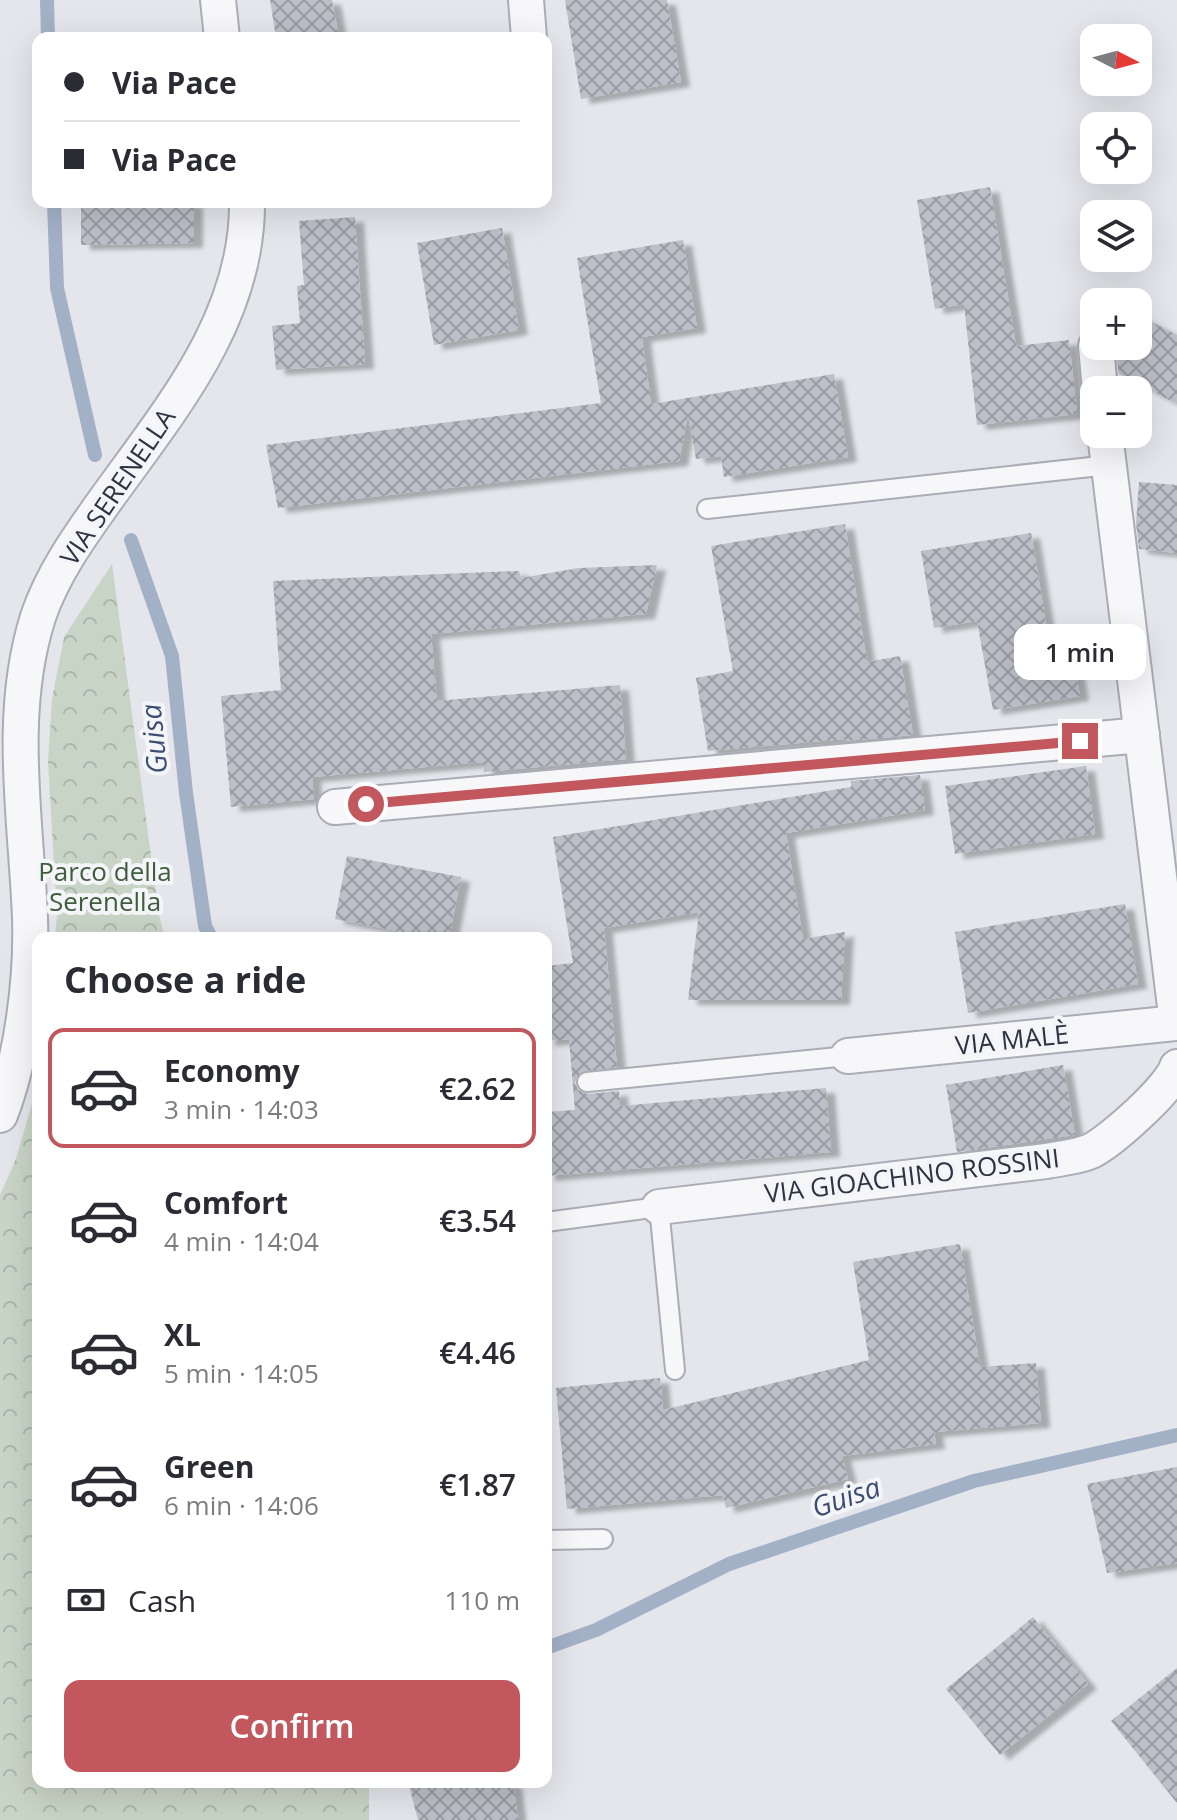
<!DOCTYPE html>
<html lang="en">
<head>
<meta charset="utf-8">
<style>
	body { margin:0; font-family:"Open Sans",sans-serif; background:#f7f7f7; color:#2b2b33; height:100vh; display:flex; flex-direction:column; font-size:30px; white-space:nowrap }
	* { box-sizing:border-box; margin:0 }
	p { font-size:26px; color:#7c7c81 }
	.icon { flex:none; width:44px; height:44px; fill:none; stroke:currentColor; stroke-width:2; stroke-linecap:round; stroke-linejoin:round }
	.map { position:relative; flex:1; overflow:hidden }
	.details { position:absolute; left:32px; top:932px; width:520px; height:856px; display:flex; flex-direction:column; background:#fff; border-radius:16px; box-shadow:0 8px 32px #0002 }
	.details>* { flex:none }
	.top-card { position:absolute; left:32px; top:32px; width:520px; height:176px; border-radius:16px; box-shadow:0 8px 32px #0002; display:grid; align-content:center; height:176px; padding:0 32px; background:#fff }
	.needle { width:52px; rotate:96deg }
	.controls { position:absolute; left:1080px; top:24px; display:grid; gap:16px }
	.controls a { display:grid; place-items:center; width:72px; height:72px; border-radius:16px; background:#fff; box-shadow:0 8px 32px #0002; font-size:40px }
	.end { position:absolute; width:36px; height:36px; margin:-18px; border:10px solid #c2575d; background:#fff; box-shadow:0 0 0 4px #fff }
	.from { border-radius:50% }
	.bubble { position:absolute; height:56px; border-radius:16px; background:#fff; box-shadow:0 8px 32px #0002; font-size:26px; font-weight:600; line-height:56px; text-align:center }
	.top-card b { display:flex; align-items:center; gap:28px; height:76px; font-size:30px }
	.top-card b+b { border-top:2px solid #e1e1e2 }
	.top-card i { width:20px; height:20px; background:#2b2b33 }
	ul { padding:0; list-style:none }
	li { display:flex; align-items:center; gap:24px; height:120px; margin:0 16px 12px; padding:0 16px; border:4px solid transparent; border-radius:16px }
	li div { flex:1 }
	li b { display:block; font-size:30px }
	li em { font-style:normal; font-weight:600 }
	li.selected { border-color:#c2575d }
	li>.icon { width:72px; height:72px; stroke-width:1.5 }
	h2 { padding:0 32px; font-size:36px; line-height:96px }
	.pay { display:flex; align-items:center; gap:20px; height:88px; padding:0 32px; font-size:30px }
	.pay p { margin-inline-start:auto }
	.button { display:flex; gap:16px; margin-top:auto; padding:16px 32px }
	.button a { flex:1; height:92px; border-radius:16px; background:#c2575d; color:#fff; font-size:32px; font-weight:600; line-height:92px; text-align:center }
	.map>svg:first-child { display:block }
	.park { fill:url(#park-crowns) }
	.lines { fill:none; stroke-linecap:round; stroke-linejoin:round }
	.stream { stroke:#a3b1c7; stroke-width:14 }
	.building { fill:url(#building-cross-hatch); filter:url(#shadow) }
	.service-casing { stroke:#a9adb5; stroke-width:22 }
	.minor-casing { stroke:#a9adb5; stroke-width:38 }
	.service { stroke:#f7f7f9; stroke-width:18 }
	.minor { stroke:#f7f7f9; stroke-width:34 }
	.route { stroke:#c2575d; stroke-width:10 }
	.labels { text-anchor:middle; stroke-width:8; stroke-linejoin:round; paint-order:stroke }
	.street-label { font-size:26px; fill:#2d3341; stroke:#f4f5f8 }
	.park-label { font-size:26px; fill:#3f5c3c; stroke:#f4f5f8 }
	.water-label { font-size:28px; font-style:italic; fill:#3b4e72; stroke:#f4f5f8 }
</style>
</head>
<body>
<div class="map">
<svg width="1177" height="1820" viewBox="0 0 1177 1820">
	<defs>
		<pattern id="park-crowns" width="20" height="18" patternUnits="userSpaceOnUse" patternTransform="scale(2)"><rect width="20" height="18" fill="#c8d4c6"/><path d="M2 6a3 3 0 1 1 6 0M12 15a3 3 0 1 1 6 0" fill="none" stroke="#acb6ab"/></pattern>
		<pattern id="building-cross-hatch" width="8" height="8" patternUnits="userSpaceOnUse" patternTransform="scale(2)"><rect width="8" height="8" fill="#bcbfc7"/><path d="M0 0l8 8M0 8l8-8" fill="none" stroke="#999ca3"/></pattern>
		<filter id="shadow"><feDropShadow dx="9" dy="5" stdDeviation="2" flood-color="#0004"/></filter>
	</defs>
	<rect width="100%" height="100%" fill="#e4e6eb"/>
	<g class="park">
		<path d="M112,564L159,915L165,938H55L57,915L48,762L52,699L64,637Z"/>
		<path d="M38,1083V1782H369V1820H0V1195L16,1159Z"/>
	</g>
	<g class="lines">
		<g class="stream">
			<path d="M47,0L48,38"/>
			<path d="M54,202L57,288L95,455"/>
			<path d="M131,540L172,656L186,793L205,926L211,938"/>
			<path d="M546,1648L596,1630L729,1564L974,1481L1177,1435"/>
		</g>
	</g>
	<g class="building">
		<path d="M270,0H332L339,38H276Z"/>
		<path d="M565,0H667L681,82L581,99Z"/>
		<path d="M990,187L1016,346L1069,340L1077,414L977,425L964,304L935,309L917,200Z"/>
		<path d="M81,202H194V243L81,245Z"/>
		<path d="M355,217L365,364L276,370L272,326L300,323L297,286L304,285L299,221Z"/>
		<path d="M502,228L519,330L434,345L417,243Z"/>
		<path d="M683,240L697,328L642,337L651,404L834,374L848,457L724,477L721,456L696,459L688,415L679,461L278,508L266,445L601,403L577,258Z"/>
		<path d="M1138,315L1177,335V404L1119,374L1117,360L1125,346H1138Z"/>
		<path d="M1139,482L1177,485V553L1139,549L1136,523Z"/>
		<path d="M845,524L867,662L900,656L913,735L845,741V739L708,751L696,678L733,671L711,546Z"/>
		<path d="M1031,533L1047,630L1068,626L1080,696L993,710L977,621L934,628L921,551Z"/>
		<path d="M657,565L646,614L431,634L437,701L620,685L626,759L484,772L483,762L312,777L314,799L231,807L221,696L281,690L273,581L519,571L521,578L579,568Z"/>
		<path d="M1086,766L1095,834L955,854L945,786Z"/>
		<path d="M920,775L925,810L786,833L803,939L845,932L841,1000H688L699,912L604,928L617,1067L581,1072L575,1082L578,1090L587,1094L619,1091L620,1106L826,1088L831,1152L546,1176V1112L575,1110L569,1039L546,1041V966L573,963L553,837L851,787V781Z"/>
		<path d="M347,856L461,877L449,938H433L335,919Z"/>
		<path d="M1125,904L1138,984L968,1013L955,932Z"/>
		<path d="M1063,1065L1075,1135L957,1152L946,1085Z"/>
		<path d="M960,1244L980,1367L1036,1363L1041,1423L934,1432L936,1444L842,1456L848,1479L726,1508L723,1495L567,1509L556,1388L660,1378L663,1410L869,1360L853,1262Z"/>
		<path d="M1177,1467V1563L1107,1573L1087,1484Z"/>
		<path d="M1033,1617L1088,1684L1000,1755L946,1689Z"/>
		<path d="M1177,1668V1803L1111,1721Z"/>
		<path d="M408,1782H513L518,1820H418Z"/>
	</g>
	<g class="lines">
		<g class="service-casing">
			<g id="service">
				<path d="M707,509L1109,465"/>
				<path d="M587,1082L848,1056"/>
				<path d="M546,1222L659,1207L675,1370"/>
				<path d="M546,1540L603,1539"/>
			</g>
		</g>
		<g class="minor-casing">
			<g id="minor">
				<path d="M218,0L222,38"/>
				<path d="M526,0L529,38"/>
				<path d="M1096,346L1100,390"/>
				<path d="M1105,434L1177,1023"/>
				<path d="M335,807L1142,735"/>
				<path d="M848,1056L1177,1023"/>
				<path d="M0,1115C22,1058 32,979 30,918C26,818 7,715 38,617C52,575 79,537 104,502C169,411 248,320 247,202"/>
				<path d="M659,1207L1047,1161C1061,1158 1078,1157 1091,1151C1111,1141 1171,1088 1177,1067"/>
			</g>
		</g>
		<use href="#service" class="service"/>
		<use href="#minor" class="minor"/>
	</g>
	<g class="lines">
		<path class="route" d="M366,804L1080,741"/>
	</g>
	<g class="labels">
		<g class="street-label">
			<text transform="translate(118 487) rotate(-56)" y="9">VIA SERENELLA</text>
			<text transform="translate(1012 1040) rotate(-6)" y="9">VIA MALÈ</text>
			<text transform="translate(912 1176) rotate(-7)" y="9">VIA GIOACHINO ROSSINI</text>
		</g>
		<g class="park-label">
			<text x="105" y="881">Parco della<tspan x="105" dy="30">Serenella</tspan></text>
		</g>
		<g class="water-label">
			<text transform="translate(154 739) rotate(-96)" y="10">Guisa</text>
			<text transform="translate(846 1497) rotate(-19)" y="10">Guisa</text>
		</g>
	</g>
</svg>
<div class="controls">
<a><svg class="needle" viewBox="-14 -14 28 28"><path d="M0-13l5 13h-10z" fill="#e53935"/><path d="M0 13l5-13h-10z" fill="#7c7c81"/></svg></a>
<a><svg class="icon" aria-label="locate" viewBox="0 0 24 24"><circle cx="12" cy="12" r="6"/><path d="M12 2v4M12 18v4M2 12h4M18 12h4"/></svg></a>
<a><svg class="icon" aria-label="layers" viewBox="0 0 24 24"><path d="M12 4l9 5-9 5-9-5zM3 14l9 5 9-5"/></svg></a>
<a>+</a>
<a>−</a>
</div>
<i class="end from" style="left:366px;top:804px"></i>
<i class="end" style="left:1080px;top:741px"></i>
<div class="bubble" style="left:1014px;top:624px;width:132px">1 min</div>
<div class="top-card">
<b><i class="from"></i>Via Pace</b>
<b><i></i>Via Pace</b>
</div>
<section class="details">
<h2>Choose a ride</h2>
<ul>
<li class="selected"><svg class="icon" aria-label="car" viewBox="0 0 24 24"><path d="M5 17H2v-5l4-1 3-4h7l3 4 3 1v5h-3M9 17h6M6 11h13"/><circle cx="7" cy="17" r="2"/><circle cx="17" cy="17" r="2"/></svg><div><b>Economy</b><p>3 min · 14:03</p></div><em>€2.62</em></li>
<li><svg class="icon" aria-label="car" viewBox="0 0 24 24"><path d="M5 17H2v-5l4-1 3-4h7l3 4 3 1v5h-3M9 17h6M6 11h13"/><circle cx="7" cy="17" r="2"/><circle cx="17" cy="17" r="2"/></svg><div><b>Comfort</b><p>4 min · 14:04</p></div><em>€3.54</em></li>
<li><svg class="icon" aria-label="car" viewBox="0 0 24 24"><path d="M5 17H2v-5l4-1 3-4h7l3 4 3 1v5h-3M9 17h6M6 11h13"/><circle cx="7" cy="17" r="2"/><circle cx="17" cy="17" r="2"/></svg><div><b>XL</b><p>5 min · 14:05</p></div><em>€4.46</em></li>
<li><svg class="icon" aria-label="car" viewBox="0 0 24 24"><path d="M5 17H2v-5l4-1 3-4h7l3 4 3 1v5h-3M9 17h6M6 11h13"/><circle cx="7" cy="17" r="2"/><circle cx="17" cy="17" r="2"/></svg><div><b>Green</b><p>6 min · 14:06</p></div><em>€1.87</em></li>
</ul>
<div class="pay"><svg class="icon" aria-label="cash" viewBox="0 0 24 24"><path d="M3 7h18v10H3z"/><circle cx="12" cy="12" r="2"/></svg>Cash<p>110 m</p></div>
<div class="button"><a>Confirm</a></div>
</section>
</div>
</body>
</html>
